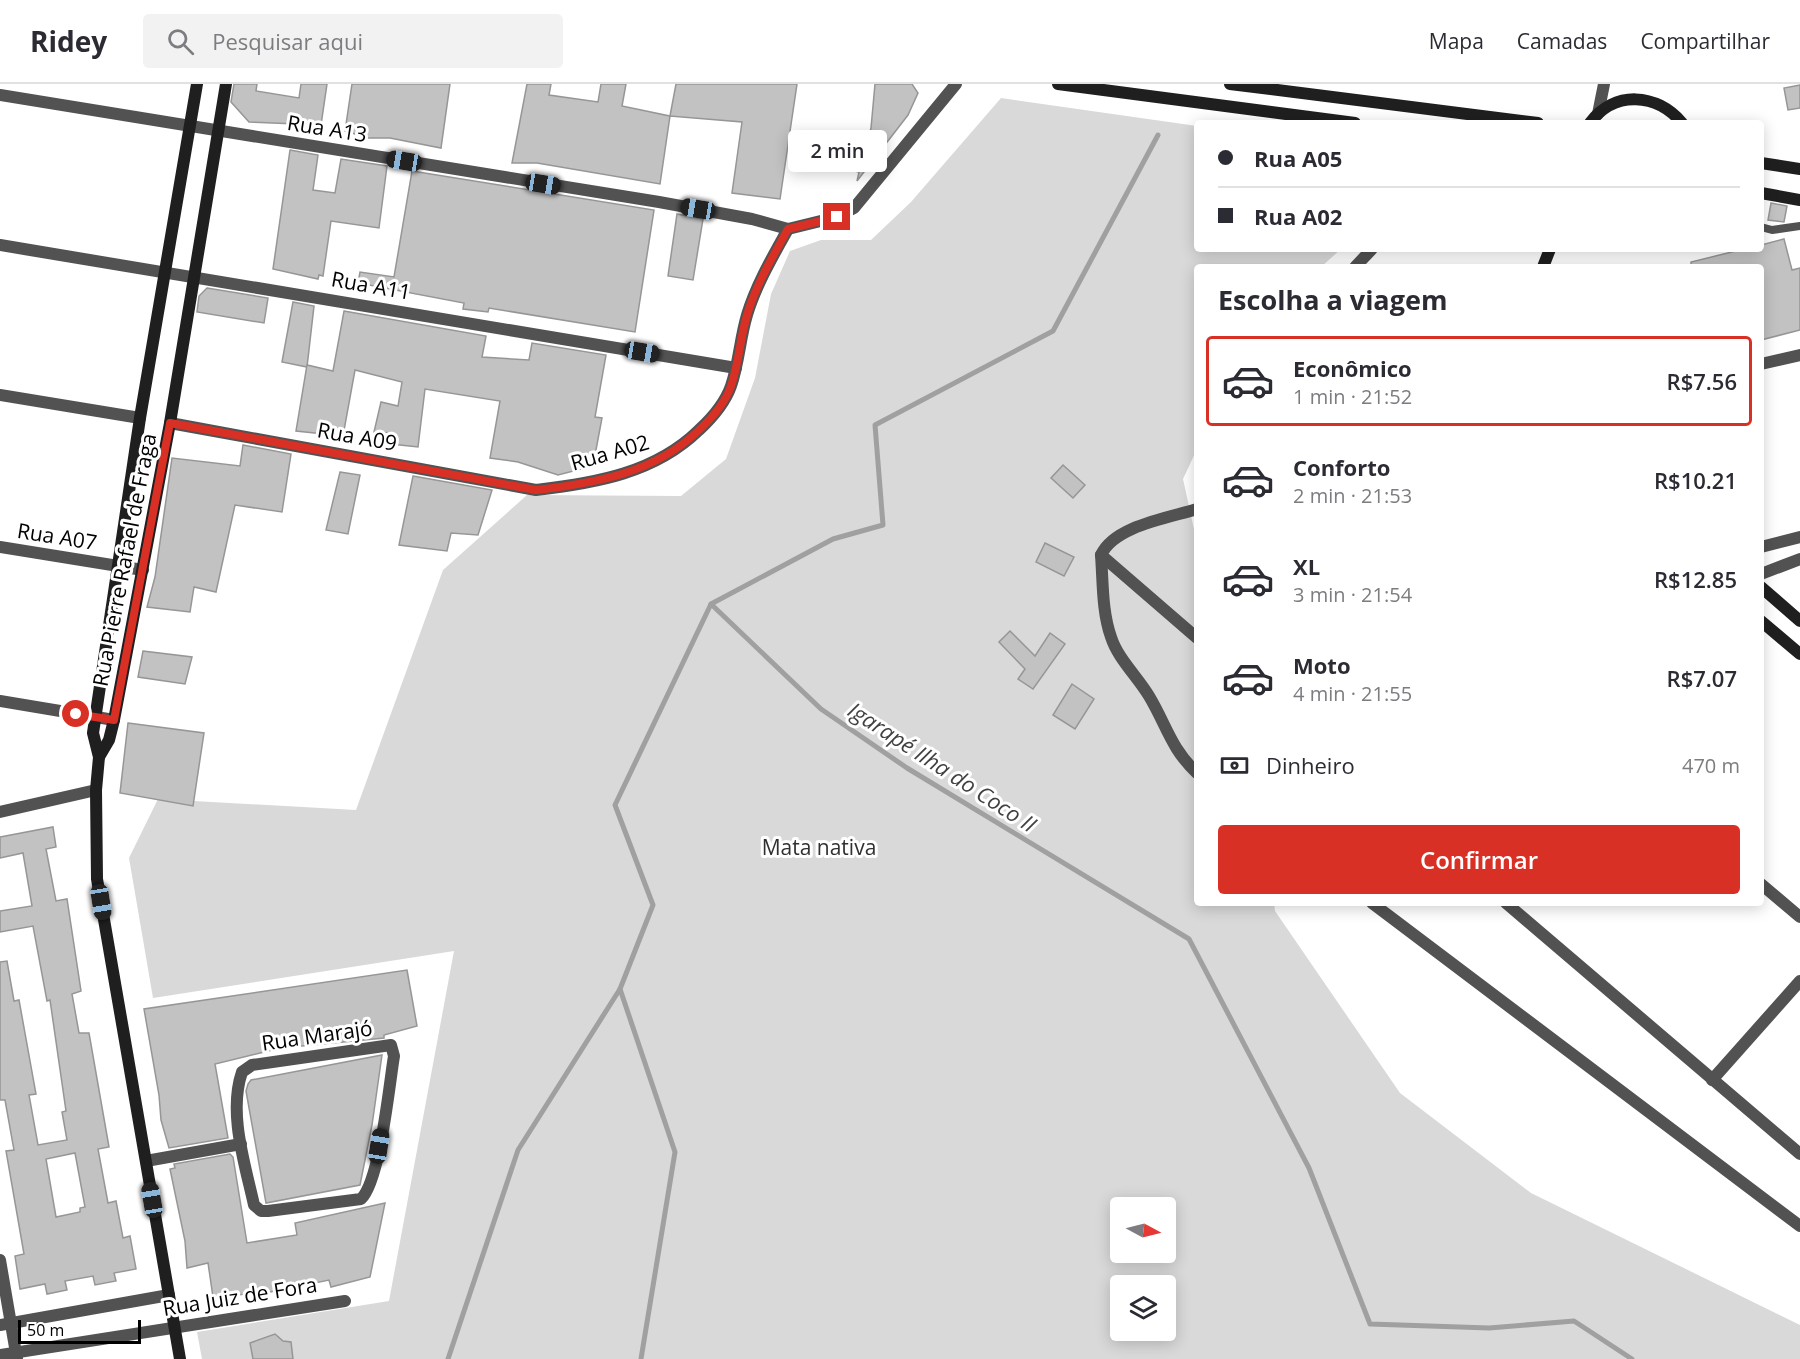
<!DOCTYPE html>
<html lang="pt">
<head>
<meta charset="utf-8">
<style>
	body { margin:0; font-family:"Open Sans",sans-serif; background:#f2f2f3; color:#2b2b33; height:100vh; display:flex; flex-direction:column; font-size:22px; white-space:nowrap }
	* { box-sizing:border-box; margin:0 }
	p { font-size:20px; color:#7c7c81 }
	.icon { flex:none; width:33px; height:33px; fill:none; stroke:currentColor; stroke-width:2; stroke-linecap:round; stroke-linejoin:round }
	.map { position:relative; flex:1; overflow:hidden }
	.drawer { position:absolute; left:1194px; top:180px; width:570px; height:642px; display:flex; flex-direction:column; background:#fff; border-radius:6px; box-shadow:0 3px 15px #0003 }
	.drawer>* { flex:none }
	.hud { position:absolute; left:1194px; top:36px; width:570px; height:132px; border-radius:6px; box-shadow:0 3px 15px #0003; display:grid; align-content:center; height:132px; padding:0 24px; background:#fff }
	.needle { width:39px; rotate:97deg }
	.fabs { position:absolute; left:1110px; top:1113px; display:grid; gap:12px }
	.fabs a { display:grid; place-items:center; width:66px; height:66px; border-radius:6px; background:#fff; box-shadow:0 3px 15px #0003; font-size:30px }
	.scale { position:absolute; left:18px; bottom:15px; width:123px; box-sizing:border-box; padding-left:6px; border:3px solid #000; border-top:0; font-size:16px; line-height:21px; white-space:nowrap; color:#000; -webkit-text-stroke:4px #fff; paint-order:stroke }
	.end { position:absolute; width:27px; height:27px; margin:-14px; border:8px solid #d93025; background:#fff; box-shadow:0 0 0 3px #fff }
	.from { border-radius:50% }
	.bubble { position:absolute; height:42px; border-radius:6px; background:#fff; box-shadow:0 3px 15px #0003; font-size:20px; font-weight:600; line-height:42px; text-align:center }
	.car { position:absolute; width:18px; height:36px; margin:-18px -9px; border-radius:8px; box-shadow:0 0 4px 2px #0007; background:linear-gradient(#222 24%,#8ab4d8 0 40%,#222 0 76%,#8ab4d8 0 86%,#222 0) }
	.hud b { display:flex; align-items:center; gap:21px; height:57px; font-size:22px }
	.hud b+b { border-top:2px solid #e1e1e2 }
	.hud i { width:15px; height:15px; background:#2b2b33 }
	ul { padding:0; list-style:none }
	li { display:flex; align-items:center; gap:18px; height:90px; margin:0 12px 9px; padding:0 12px; border:3px solid transparent; border-radius:6px }
	li div { flex:1 }
	li b { display:block; font-size:22px }
	li em { font-style:normal; font-weight:600 }
	li.current { border-color:#d93025 }
	li>.icon { width:54px; height:54px; stroke-width:1.5 }
	h2 { padding:0 24px; font-size:27px; line-height:72px }
	.pay { display:flex; align-items:center; gap:15px; height:66px; padding:0 24px; font-size:22px }
	.pay p { margin-inline-start:auto }
	.cta { display:flex; gap:12px; margin-top:auto; padding:12px 24px }
	.cta a { flex:1; height:69px; border-radius:6px; background:#d93025; color:#fff; font-size:24px; font-weight:600; line-height:69px; text-align:center }
	header { display:flex; align-items:center; gap:36px; box-sizing:border-box; height:84px; padding:0 30px; background:#fff; border-bottom:2px solid #e1e1e2 }
	header strong { font-size:28px }
	nav { display:flex; gap:33px; margin-inline-start:auto; font-size:21px }
	.search { width:420px; height:54px; background:#f2f2f3; display:flex; align-items:center; gap:15px; box-sizing:border-box; padding:0 21px; border-radius:6px; color:#7c7c81; font-size:22px }
	.map>svg:first-child { display:block }
	.green { fill:#d9d9d9; fill-rule:evenodd }
	.lines { fill:none; stroke-linecap:round; stroke-linejoin:round }
	.stream { stroke:#a0a0a0; stroke-width:5 }
	.building { fill:#c2c2c2; stroke:#969696; stroke-width:1.5; fill-rule:evenodd }
	.lane { stroke:#525252; stroke-width:8 }
	.street { stroke:#525252; stroke-width:12 }
	.secondary { stroke:#1f1f1f; stroke-width:12 }
	.route { stroke:#d93025; stroke-width:8 }
	.labels { text-anchor:middle; stroke-width:6; stroke-linejoin:round; paint-order:stroke }
	.street-label { font-size:21px; fill:#000; stroke:#fff }
	.park-label { font-size:21px; fill:#303030; stroke:#fff }
	.water-label { font-size:22px; font-style:italic; fill:#414141; stroke:#fff }
</style>
</head>
<body>
<header>
<strong>Ridey</strong>
<div class="search"><svg class="icon" aria-label="search" viewBox="0 0 24 24"><circle cx="10" cy="10" r="6"/><path d="M15 15l6 6"/></svg>Pesquisar aqui</div>
<nav><a>Mapa</a><a>Camadas</a><a>Compartilhar</a></nav>
</header>
<div class="map">
<svg width="1800" height="1275" viewBox="0 0 1800 1275">
	<rect width="100%" height="100%" fill="#fff"/>
	<path class="green" d="M1001,14L1197,42V165H1341L1321,183H1197V365L1183,395L1197,459V819H1274L1275,827L1400,1009L1531,1109L1800,1241V1275H202L197,1248L389,1217L454,867L153,914L129,774L158,715L356,726L443,486L527,411L681,412L726,375L755,294L771,210L790,167L821,156H871L911,118ZM1120,1124H1166V1168H1120ZM1120,1202H1166V1246H1120Z"/>
	<g class="lines">
		<g class="stream">
			<path d="M1158,51L1053,247L875,341L883,441L833,455L711,520L821,625L907,684L1189,855L1309,1084L1370,1240L1489,1244L1574,1237L1632,1275"/>
			<path d="M620,905L675,1068L641,1275"/>
			<path d="M448,1275L518,1066L620,905L653,821L615,721L711,520"/>
		</g>
	</g>
	<g class="building">
		<path d="M234,0H257L256,7L299,14L301,0H327L321,41L249,38L231,18Z"/>
		<path d="M352,0H450L441,64L390,54H368L345,47Z"/>
		<path d="M527,0H551L549,11L598,18L601,0H626L622,22L670,32L676,0H797L780,115L732,109L742,38L670,32L660,100L537,79H512Z"/>
		<path d="M875,0H912L918,9L908,31L857,97L859,88L812,78L819,53L865,64L871,44Z"/>
		<path d="M1800,1V24L1788,26L1784,4Z"/>
		<path d="M290,66L318,71L313,106L335,109L341,75L387,82L379,144L331,137L323,192L319,191L318,195L273,185Z"/>
		<path d="M412,87L654,126L635,248L489,224L488,228L463,225L464,219L358,199L360,188L394,193Z"/>
		<path d="M1771,119L1787,122L1784,138L1768,136Z"/>
		<path d="M677,130L703,135L693,196L668,192Z"/>
		<path d="M1784,155L1792,186L1800,184V246L1761,256V183H1691V178L1744,165H1761V161Z"/>
		<path d="M207,204L268,214L264,239L197,228L199,212Z"/>
		<path d="M293,218L314,222L307,283L282,278Z"/>
		<path d="M344,227L486,252L482,273L529,276L532,259L606,271L595,333L602,334L593,382L558,391L518,378L490,374L500,317L425,305L418,363L391,360L393,349L374,348L381,318L398,322L402,298L355,286L343,352L296,347L307,281L333,287Z"/>
		<path d="M243,361L291,370L282,428L235,421L216,508L194,503L190,528L147,523L155,493L172,374L240,382Z"/>
		<path d="M1063,381L1085,401L1073,414L1051,394Z"/>
		<path d="M340,388L360,391L348,450L326,446Z"/>
		<path d="M413,392L492,406L478,451L451,449L447,467L399,461Z"/>
		<path d="M1045,459L1074,473L1064,492L1036,478Z"/>
		<path d="M1010,547L1035,572L1050,549L1065,560L1033,605L1018,595L1025,585L999,558Z"/>
		<path d="M143,567L192,573L185,600L138,593Z"/>
		<path d="M1072,600L1094,615L1075,645L1053,631Z"/>
		<path d="M128,639L204,649L193,722L120,709Z"/>
		<path d="M53,743L56,763L46,765L56,817L67,815L81,907L72,910L79,949H89L109,1063L98,1065L108,1119L116,1117L123,1154L130,1152L136,1185L114,1189L116,1197L95,1201L93,1192L65,1197L67,1206L47,1210L45,1200L20,1205L15,1172L24,1170L6,1067L14,1066L5,1016H0V878L7,877L14,917L19,916L36,1010L29,1011L38,1061L67,1056L62,1028L66,1027L50,916L47,917L33,842L0,848V827L32,822L23,769L0,774V753ZM75,1069L85,1123L80,1124V1128L56,1133L46,1075Z"/>
		<path d="M407,886L417,942L384,951V954L281,964L215,980L228,1054L169,1064L161,1036L159,1011L144,925Z"/>
		<path d="M382,971L372,1041L360,1101L266,1119L246,1007L248,1000L251,996Z"/>
		<path d="M230,1070L233,1073L247,1159L297,1151L295,1139L385,1119L370,1193L331,1203L329,1196L270,1208L213,1213L208,1179L187,1184L185,1157L170,1085L175,1084L174,1080Z"/>
		<path d="M275,1250L283,1257L291,1258L293,1275H253L250,1259Z"/>
	</g>
	<g class="lines">
		<path class="lane" d="M1761,143L1772,146L1800,142"/>
		<g class="street">
			<path d="M0,11L659,118L752,135L788,145L837,133L854,124L956,0"/>
			<path d="M1598,30L1604,0"/>
			<path d="M0,161L736,284"/>
			<path d="M1355,183L1372,165"/>
			<path d="M1761,280L1800,271"/>
			<path d="M0,311L140,334"/>
			<path d="M170,339L536,406C596,399 655,389 699,346C712,334 725,319 731,302C739,279 740,254 747,231C756,201 773,172 788,145"/>
			<path d="M1197,425C1168,434 1114,442 1101,471L1197,554"/>
			<path d="M0,463L143,486"/>
			<path d="M1761,463L1800,453"/>
			<path d="M1101,471C1103,498 1102,528 1111,553C1118,575 1137,592 1149,612C1166,640 1171,665 1197,689"/>
			<path d="M1761,490L1800,475"/>
			<path d="M0,617L114,636"/>
			<path d="M0,728L96,706"/>
			<path d="M1761,800L1800,833"/>
			<path d="M1372,819L1800,1142"/>
			<path d="M1506,819L1800,1070"/>
			<path d="M391,961L394,972C389,1002 380,1097 361,1115L268,1127H261L254,1121C245,1080 228,1029 242,988L252,981Z"/>
			<path d="M1712,996L1800,897"/>
			<path d="M146,1077L241,1060"/>
			<path d="M0,1176L17,1275"/>
			<path d="M0,1241L169,1211"/>
			<path d="M0,1271L345,1217"/>
		</g>
		<g class="secondary">
			<path d="M1058,0L1355,39"/>
			<path d="M1230,0L1538,39"/>
			<path d="M1590,39C1614,6 1657,9 1682,39"/>
			<path d="M1761,79L1800,85"/>
			<path d="M1761,109L1800,116"/>
			<path d="M1543,183L1550,165"/>
			<path d="M1761,503L1800,537"/>
			<path d="M1761,537L1800,570"/>
			<path d="M99,673L109,656L114,636L170,339L226,0"/>
			<path d="M180,1275L97,795L96,706L99,673L93,649L140,334L197,0"/>
		</g>
	</g>
	<g class="lines">
		<path class="route" d="M76,630L114,636L170,339L536,406C596,399 655,389 699,346C712,334 725,319 731,302C739,279 740,254 747,231C756,201 773,172 788,145L837,133"/>
	</g>
	<g class="labels">
		<g class="street-label">
			<text transform="translate(327 45) rotate(9)" y="7">Rua A13</text>
			<text transform="translate(371 202) rotate(10)" y="7">Rua A11</text>
			<text transform="translate(357 353) rotate(10)" y="7">Rua A09</text>
			<text transform="translate(610 369) rotate(-16)" y="7">Rua A02</text>
			<text transform="translate(57 453) rotate(9)" y="7">Rua A07</text>
			<text transform="translate(125 476) rotate(-79)" y="7">Rua Pierre Rafael de Fraga</text>
			<text transform="translate(317 952) rotate(-8)" y="7">Rua Marajó</text>
			<text transform="translate(240 1213) rotate(-9)" y="7">Rua Juiz de Fora</text>
		</g>
		<g class="park-label">
			<text x="819" y="771">Mata nativa</text>
		</g>
		<g class="water-label">
			<text transform="translate(942 683) rotate(33)" y="8">Igarapé Ilha do Coco II</text>
		</g>
	</g>
</svg>
<div class="fabs">
<a><svg class="needle" viewBox="-14 -14 28 28"><path d="M0-13l5 13h-10z" fill="#e53935"/><path d="M0 13l5-13h-10z" fill="#7c7c81"/></svg></a>
<a><svg class="icon" aria-label="layers" viewBox="0 0 24 24"><path d="M12 4l9 5-9 5-9-5zM3 14l9 5 9-5"/></svg></a>
</div>
<div class="scale">50 m</div>
<i class="end from" style="left:76px;top:630px"></i>
<i class="end" style="left:837px;top:133px"></i>
<div class="bubble" style="left:788px;top:46px;width:99px">2 min</div>
<i class="car" style="left:404px;top:77px;rotate:279deg"></i>
<i class="car" style="left:543px;top:100px;rotate:99deg"></i>
<i class="car" style="left:698px;top:125px;rotate:280deg"></i>
<i class="car" style="left:642px;top:268px;rotate:100deg"></i>
<i class="car" style="left:101px;top:818px;rotate:171deg"></i>
<i class="car" style="left:379px;top:1062px;rotate:9deg"></i>
<i class="car" style="left:152px;top:1116px;rotate:350deg"></i>
<div class="hud">
<b><i class="from"></i>Rua A05</b>
<b><i></i>Rua A02</b>
</div>
<section class="drawer">
<h2>Escolha a viagem</h2>
<ul>
<li class="current"><svg class="icon" aria-label="car" viewBox="0 0 24 24"><path d="M5 17H2v-5l4-1 3-4h7l3 4 3 1v5h-3M9 17h6M6 11h13"/><circle cx="7" cy="17" r="2"/><circle cx="17" cy="17" r="2"/></svg><div><b>Econômico</b><p>1 min · 21:52</p></div><em>R$7.56</em></li>
<li><svg class="icon" aria-label="car" viewBox="0 0 24 24"><path d="M5 17H2v-5l4-1 3-4h7l3 4 3 1v5h-3M9 17h6M6 11h13"/><circle cx="7" cy="17" r="2"/><circle cx="17" cy="17" r="2"/></svg><div><b>Conforto</b><p>2 min · 21:53</p></div><em>R$10.21</em></li>
<li><svg class="icon" aria-label="car" viewBox="0 0 24 24"><path d="M5 17H2v-5l4-1 3-4h7l3 4 3 1v5h-3M9 17h6M6 11h13"/><circle cx="7" cy="17" r="2"/><circle cx="17" cy="17" r="2"/></svg><div><b>XL</b><p>3 min · 21:54</p></div><em>R$12.85</em></li>
<li><svg class="icon" aria-label="car" viewBox="0 0 24 24"><path d="M5 17H2v-5l4-1 3-4h7l3 4 3 1v5h-3M9 17h6M6 11h13"/><circle cx="7" cy="17" r="2"/><circle cx="17" cy="17" r="2"/></svg><div><b>Moto</b><p>4 min · 21:55</p></div><em>R$7.07</em></li>
</ul>
<div class="pay"><svg class="icon" aria-label="cash" viewBox="0 0 24 24"><path d="M3 7h18v10H3z"/><circle cx="12" cy="12" r="2"/></svg>Dinheiro<p>470 m</p></div>
<div class="cta"><a>Confirmar</a></div>
</section>
</div>
</body>
</html>
